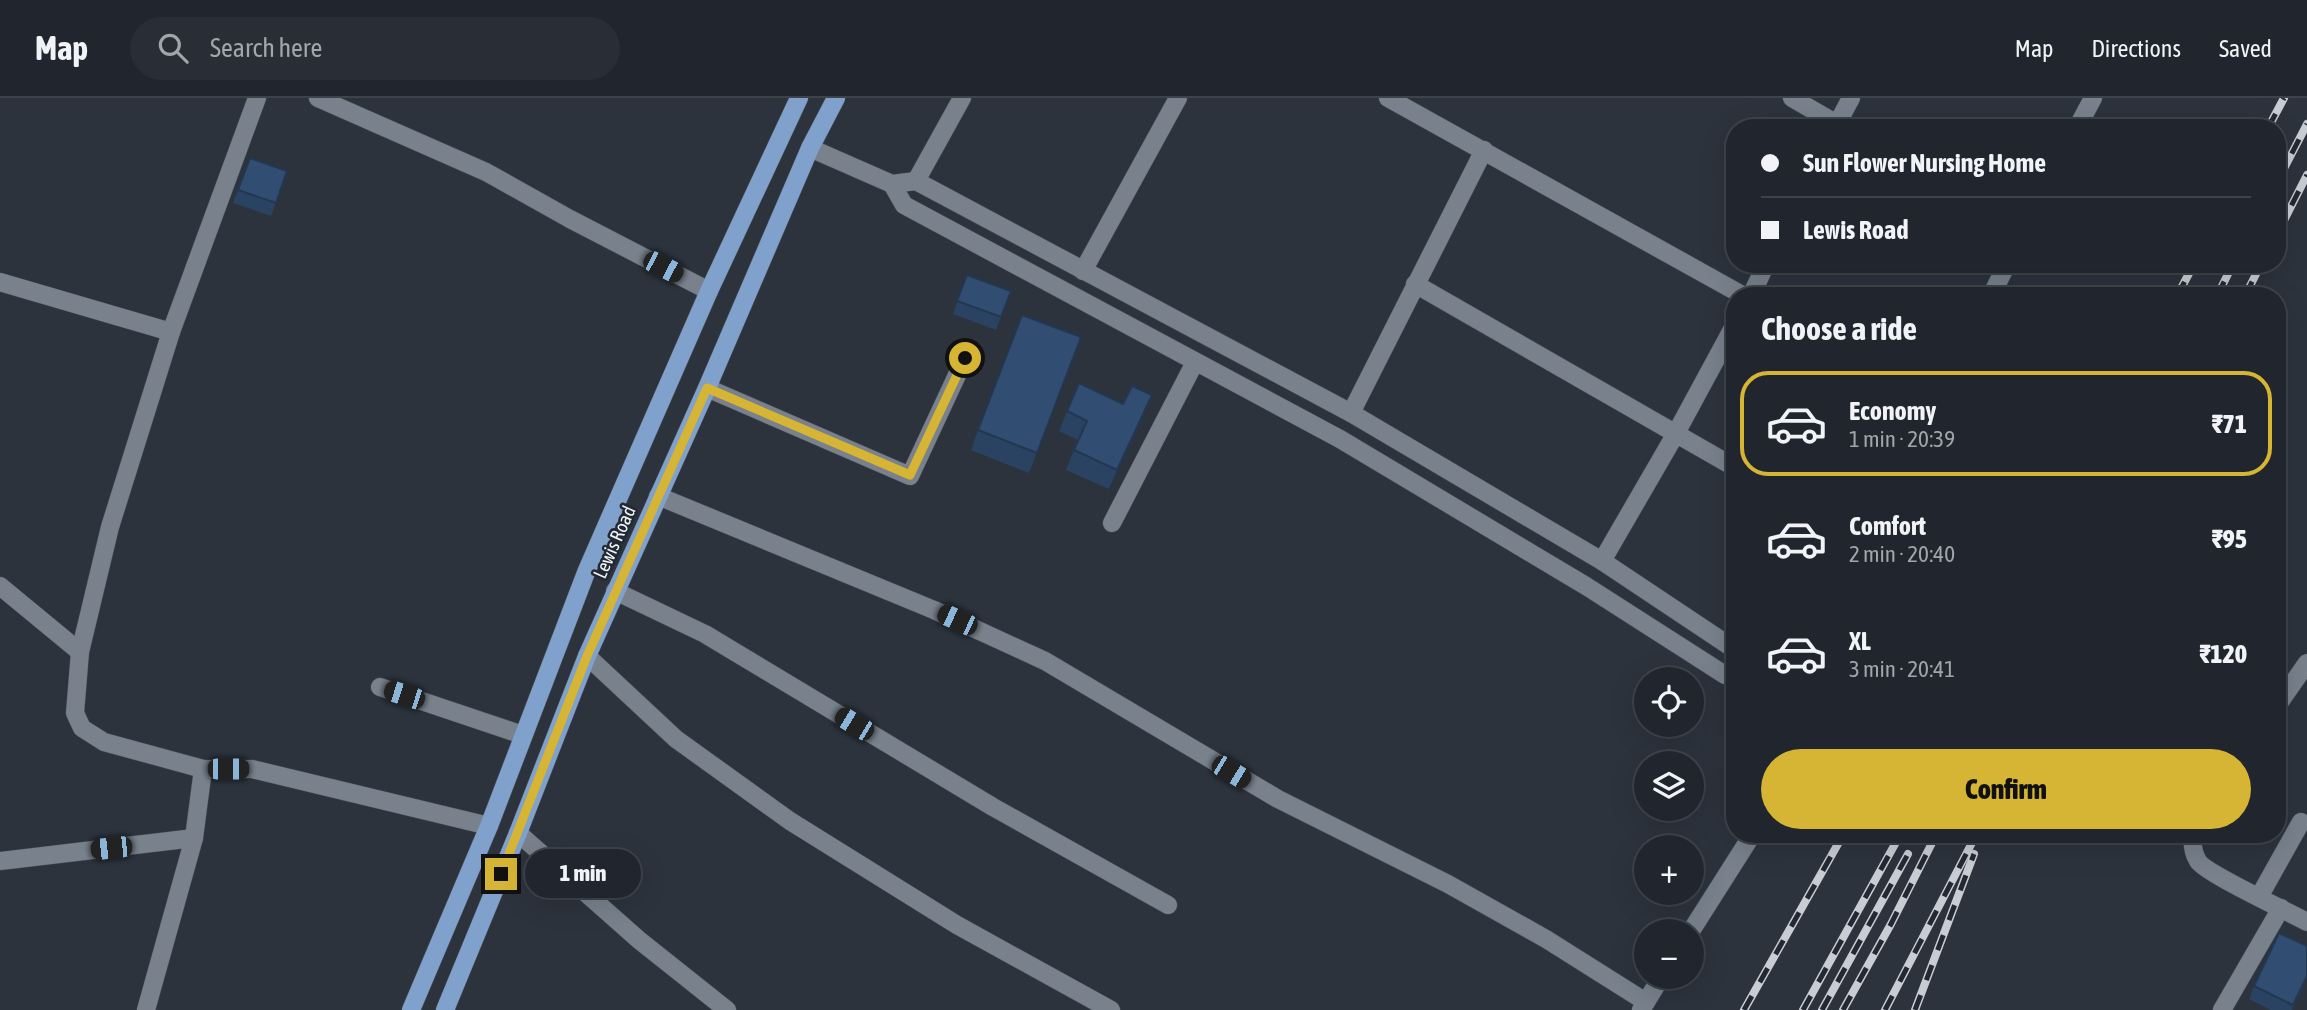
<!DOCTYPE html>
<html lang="en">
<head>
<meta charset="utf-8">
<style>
	body { margin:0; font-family:"Asap Condensed",sans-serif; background:#292e36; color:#f1f3f6; height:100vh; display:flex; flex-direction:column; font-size:26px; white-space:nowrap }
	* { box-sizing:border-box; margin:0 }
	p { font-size:23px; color:#a2a5aa }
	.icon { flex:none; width:38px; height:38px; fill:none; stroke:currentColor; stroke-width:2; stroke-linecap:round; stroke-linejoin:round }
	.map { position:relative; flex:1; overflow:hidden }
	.side { position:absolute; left:1726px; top:189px; width:560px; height:556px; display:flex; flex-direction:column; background:#21262e; border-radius:28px; box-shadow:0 7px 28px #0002,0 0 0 2px #3e434a }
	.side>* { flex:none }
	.hud { position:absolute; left:1726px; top:21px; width:560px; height:154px; border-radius:28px; box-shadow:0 7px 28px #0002,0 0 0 2px #3e434a; display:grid; align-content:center; height:154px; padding:0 35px; background:#21262e }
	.fabs { position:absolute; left:1634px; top:569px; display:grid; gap:14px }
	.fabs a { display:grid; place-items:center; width:70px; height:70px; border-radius:50%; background:#21262e; box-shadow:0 7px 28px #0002,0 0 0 2px #3e434a; font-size:35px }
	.end { position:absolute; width:32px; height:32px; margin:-16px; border:9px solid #d6b534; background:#111; box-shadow:0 0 0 4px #111 }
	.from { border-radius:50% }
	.bubble { position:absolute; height:49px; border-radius:24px; background:#21262e; box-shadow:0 7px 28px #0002,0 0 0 2px #3e434a; font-size:23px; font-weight:800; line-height:49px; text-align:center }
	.car { position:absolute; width:21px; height:42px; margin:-21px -10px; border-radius:9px; box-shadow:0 0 5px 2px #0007; background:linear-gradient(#222 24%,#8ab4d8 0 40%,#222 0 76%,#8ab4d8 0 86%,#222 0) }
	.hud b { display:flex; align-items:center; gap:24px; height:66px; font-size:26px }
	.hud b+b { border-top:2px solid #3e434a }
	.hud i { width:18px; height:18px; background:#f1f3f6 }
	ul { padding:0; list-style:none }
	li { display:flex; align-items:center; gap:21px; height:105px; margin:0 14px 10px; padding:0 21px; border:4px solid transparent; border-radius:28px }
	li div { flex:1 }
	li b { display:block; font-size:26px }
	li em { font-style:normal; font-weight:800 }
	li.current { border-color:#d6b534 }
	li>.icon { width:63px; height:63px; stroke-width:1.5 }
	h2 { padding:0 35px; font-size:32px; line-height:84px }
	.primary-button { display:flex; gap:14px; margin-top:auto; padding:14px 35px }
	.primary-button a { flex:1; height:80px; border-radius:42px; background:#d6b534; color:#111; font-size:28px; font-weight:800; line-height:80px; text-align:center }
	header { display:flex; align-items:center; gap:42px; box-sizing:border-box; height:98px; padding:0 35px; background:#21262e; border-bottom:2px solid #3e434a }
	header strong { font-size:33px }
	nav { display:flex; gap:38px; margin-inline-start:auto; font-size:24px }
	.search { width:490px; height:63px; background:#292e36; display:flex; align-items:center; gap:18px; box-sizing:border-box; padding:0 24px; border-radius:38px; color:#a2a5aa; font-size:26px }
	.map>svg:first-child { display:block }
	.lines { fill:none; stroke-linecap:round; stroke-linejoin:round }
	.street-casing { stroke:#494f58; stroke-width:19 }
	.secondary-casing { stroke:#494f58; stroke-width:19 }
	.primary-casing { stroke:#494f58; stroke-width:19 }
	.street { stroke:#78818c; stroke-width:18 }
	.secondary { stroke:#78818c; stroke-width:18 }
	.primary { stroke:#7fa1cb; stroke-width:18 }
	.rail-casing { stroke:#c8cdd4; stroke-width:8 }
	.rail { stroke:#222933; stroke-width:5; stroke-dasharray:16; stroke-linecap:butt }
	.wall { fill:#2a4362 }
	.shaded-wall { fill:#223750 }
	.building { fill:#314e72; stroke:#223750; stroke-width:2 }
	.route { stroke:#d6b534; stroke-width:9 }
	.labels { text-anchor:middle; stroke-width:5; stroke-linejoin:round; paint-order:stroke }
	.street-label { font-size:19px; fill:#f0f5fb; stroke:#222933 }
</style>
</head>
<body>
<header>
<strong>Map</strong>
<div class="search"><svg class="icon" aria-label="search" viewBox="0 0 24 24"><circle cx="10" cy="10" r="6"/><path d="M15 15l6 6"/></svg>Search here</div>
<nav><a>Map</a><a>Directions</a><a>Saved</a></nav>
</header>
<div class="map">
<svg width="2307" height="912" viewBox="0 0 2307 912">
	<rect width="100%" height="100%" fill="#2c333d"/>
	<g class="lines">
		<g class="street-casing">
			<g id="street">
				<path d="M257,0L171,234L110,429L80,554L75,615L82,630L104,644L203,671H252L489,728"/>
				<path d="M318,0L486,74L570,121L709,193"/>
				<path d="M1388,0L1744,198"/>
				<path d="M1792,0L1844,30"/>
				<path d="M1835,30L1851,0"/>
				<path d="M2077,30L2093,0"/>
				<path d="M916,83L962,0"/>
				<path d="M1083,173L1178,0"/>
				<path d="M0,184L171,234"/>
				<path d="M1415,186L1734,369"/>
				<path d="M1751,198L1766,166"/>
				<path d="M1991,198L2007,166"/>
				<path d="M707,290L910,378L965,260"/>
				<path d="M1351,315L1484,52"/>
				<path d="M658,398L934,512L1045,563L1278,701L1448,786L1546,841L1646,904"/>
				<path d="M1112,425L1195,264"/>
				<path d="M1602,463L1675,337L1734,228"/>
				<path d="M0,488L80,554"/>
				<path d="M615,493L705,536L993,709L1168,807"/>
				<path d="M587,558L676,641L790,723L957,827L1111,912"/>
				<path d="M380,589L523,637"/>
				<path d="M2277,608L2307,565"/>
				<path d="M518,735L639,842L727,912"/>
				<path d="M2193,737C2192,746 2193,755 2198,763C2205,775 2289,814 2307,824"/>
				<path d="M0,763L194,740"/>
				<path d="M2259,799L2301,724"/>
				<path d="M146,912L194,740L203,671"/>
				<path d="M2222,912L2281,810"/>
			</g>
		</g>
		<g class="secondary-casing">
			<g id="secondary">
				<path d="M810,50L892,86L916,83L1351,315L1602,463L1734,551"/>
				<path d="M892,86L904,107L1340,341L1586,488L1725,577L1734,579"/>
				<path d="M1691,833L1752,737"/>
				<path d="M1641,912L1662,878"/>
			</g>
		</g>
		<g class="primary-casing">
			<g id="primary">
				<path d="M411,912L489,728L587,472L709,193L799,0"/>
				<path d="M445,912L518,735L587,558L707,290L810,50L836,0"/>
			</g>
		</g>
		<use href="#street" class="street"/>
		<use href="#secondary" class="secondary"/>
		<use href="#primary" class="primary"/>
		<g class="rail-casing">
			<g id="rail">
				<path d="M2268,30L2284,0"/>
				<path d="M2277,84L2307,26"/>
				<path d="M2277,136L2307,77"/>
				<path d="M2177,198L2194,166"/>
				<path d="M2217,198L2233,166"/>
				<path d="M2245,198L2261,166"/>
				<path d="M1744,912L1843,737"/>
				<path d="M1803,912L1900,737"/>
				<path d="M1822,912L1908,756"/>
				<path d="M1843,912L1891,826L1936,737"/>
				<path d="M1885,912L1976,737"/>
				<path d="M1915,912L1974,756"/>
			</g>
		</g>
		<use href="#rail" class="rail"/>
	</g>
	<g class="wall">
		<path d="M250,60L287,73L271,118L233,105Z"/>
		<path d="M967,177L1011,193L996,232L953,216Z"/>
		<path d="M1081,239L1029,375L971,352L978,332Z"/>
		<path d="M1152,297L1144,317L1109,391L1066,372L1078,342L1059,333L1067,313L1123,306Z"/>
		<path d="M2307,848V881L2292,912H2271L2249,901L2254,888Z"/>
	</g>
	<g class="shaded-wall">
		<path d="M1152,297L1144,317L1109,391L1117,372Z"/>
		<path d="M2307,878V881L2291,912L2293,907Z"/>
	</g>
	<g class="building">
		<path d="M250,60L287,73L276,105L238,92Z"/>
		<path d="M967,177L1011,193L1001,219L957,203Z"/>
		<path d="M1022,217L1081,239L1037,355L978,332Z"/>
		<path d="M1079,285L1123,306L1132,288L1152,297L1117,372L1074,352L1087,323L1067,313Z"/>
		<path d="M2279,835L2307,848V878L2293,907L2254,888Z"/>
	</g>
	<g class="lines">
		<path class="route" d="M501,776L587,558L707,290L910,377L965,260"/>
	</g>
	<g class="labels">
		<g class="street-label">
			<text transform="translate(614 444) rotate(-66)" y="7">Lewis Road</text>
		</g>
	</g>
</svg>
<div class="fabs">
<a><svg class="icon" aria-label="locate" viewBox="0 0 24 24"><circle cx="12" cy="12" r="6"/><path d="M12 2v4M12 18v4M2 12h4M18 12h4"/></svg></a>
<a><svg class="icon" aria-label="layers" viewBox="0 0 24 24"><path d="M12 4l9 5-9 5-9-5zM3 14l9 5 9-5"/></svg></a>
<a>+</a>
<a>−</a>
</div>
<i class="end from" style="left:965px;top:260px"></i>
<i class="end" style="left:501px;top:776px"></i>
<div class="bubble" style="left:525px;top:751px;width:116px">1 min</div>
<i class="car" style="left:663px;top:169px;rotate:117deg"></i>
<i class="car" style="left:957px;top:522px;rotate:295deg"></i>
<i class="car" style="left:404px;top:597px;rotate:288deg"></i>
<i class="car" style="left:854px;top:626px;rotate:301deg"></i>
<i class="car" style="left:228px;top:671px;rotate:90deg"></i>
<i class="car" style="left:1231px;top:674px;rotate:121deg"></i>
<i class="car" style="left:111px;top:750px;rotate:264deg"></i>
<div class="hud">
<b><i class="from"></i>Sun Flower Nursing Home</b>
<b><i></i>Lewis Road</b>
</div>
<section class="side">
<h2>Choose a ride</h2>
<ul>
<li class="current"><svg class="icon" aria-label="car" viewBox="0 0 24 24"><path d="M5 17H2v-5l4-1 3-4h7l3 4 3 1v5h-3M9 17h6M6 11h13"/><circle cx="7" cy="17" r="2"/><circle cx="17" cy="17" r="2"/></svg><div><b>Economy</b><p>1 min · 20:39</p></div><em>₹71</em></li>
<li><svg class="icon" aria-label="car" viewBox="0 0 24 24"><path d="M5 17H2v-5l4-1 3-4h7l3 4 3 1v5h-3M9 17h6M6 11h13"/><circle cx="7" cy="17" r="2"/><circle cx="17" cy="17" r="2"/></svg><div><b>Comfort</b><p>2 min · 20:40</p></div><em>₹95</em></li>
<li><svg class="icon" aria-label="car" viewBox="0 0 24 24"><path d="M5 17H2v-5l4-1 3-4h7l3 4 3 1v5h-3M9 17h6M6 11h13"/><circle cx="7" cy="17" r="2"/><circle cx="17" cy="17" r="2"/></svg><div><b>XL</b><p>3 min · 20:41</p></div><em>₹120</em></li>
</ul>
<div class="primary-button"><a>Confirm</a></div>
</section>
</div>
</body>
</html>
